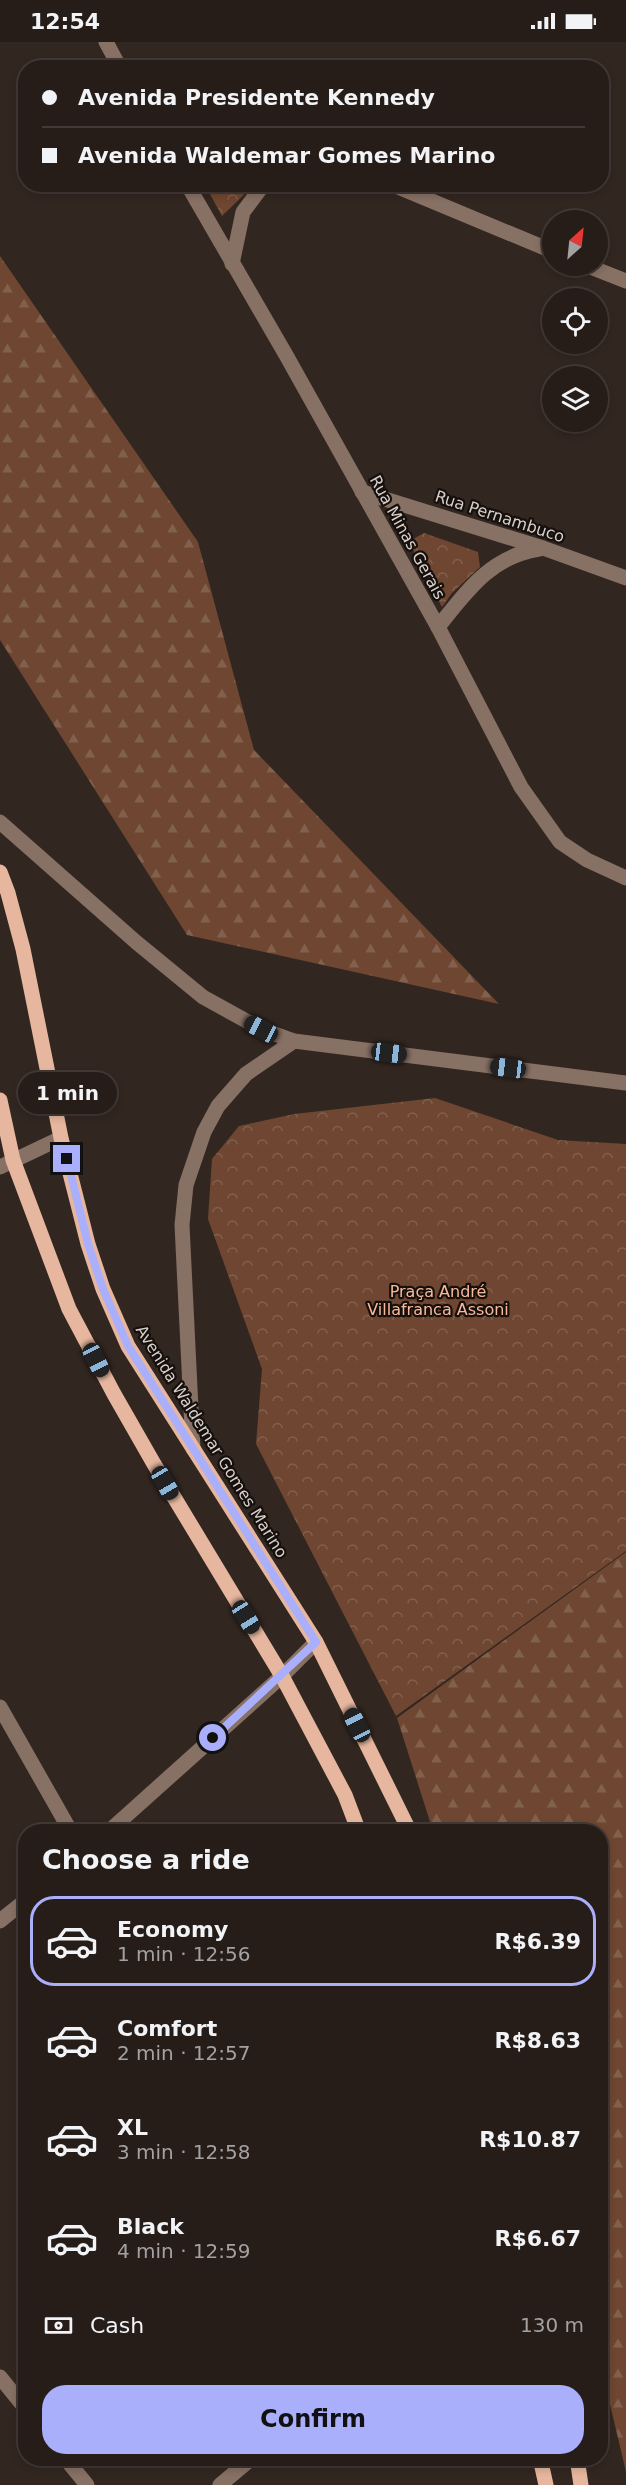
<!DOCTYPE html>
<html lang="en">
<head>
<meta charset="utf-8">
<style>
	body { margin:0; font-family:"DejaVu Sans",sans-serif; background:#2e2521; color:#f1f3f6; height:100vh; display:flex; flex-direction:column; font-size:22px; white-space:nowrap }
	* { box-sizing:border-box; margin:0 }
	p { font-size:20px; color:#a4a1a2 }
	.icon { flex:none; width:33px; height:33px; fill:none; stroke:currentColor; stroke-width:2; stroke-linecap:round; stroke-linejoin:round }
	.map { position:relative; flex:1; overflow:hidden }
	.drawer { position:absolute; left:18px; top:1782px; width:590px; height:642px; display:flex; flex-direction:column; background:#261c18; border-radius:24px; box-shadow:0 3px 9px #0003,0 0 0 2px #423a37 }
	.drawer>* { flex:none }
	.banner { position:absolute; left:18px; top:18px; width:591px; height:132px; border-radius:24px; box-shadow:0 3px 9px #0003,0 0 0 2px #423a37; display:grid; align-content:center; height:132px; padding:0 24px; background:#261c18 }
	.needle { width:39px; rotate:27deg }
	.fabs { position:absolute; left:542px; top:168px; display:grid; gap:12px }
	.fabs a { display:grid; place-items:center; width:66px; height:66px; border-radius:50%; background:#261c18; box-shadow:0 3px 9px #0003,0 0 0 2px #423a37; font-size:30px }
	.end { position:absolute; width:27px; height:27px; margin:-14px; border:8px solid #aaaffb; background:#111; box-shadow:0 0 0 3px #111 }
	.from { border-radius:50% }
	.bubble { position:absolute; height:42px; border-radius:21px; background:#261c18; box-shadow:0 3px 9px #0003,0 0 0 2px #423a37; font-size:20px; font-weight:700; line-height:42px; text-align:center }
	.car { position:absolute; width:18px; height:36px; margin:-18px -9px; border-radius:8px; box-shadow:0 0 4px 2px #0007; background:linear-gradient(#222 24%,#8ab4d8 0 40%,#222 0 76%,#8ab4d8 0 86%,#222 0) }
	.banner b { display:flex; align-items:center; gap:21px; height:57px; font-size:22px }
	.banner b+b { border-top:2px solid #423a37 }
	.banner i { width:15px; height:15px; background:#f1f3f6 }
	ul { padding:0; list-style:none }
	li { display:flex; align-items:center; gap:18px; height:90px; margin:0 12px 9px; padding:0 12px; border:3px solid transparent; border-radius:24px }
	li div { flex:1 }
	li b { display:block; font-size:22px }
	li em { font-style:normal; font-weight:700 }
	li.selected { border-color:#aaaffb }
	li>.icon { width:54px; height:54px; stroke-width:1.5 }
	h2 { padding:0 24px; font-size:27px; line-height:72px }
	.pay { display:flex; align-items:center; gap:15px; height:66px; padding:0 24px; font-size:22px }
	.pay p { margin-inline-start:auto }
	.button { display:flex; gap:12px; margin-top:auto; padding:12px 24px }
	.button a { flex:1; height:69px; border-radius:24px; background:#aaaffb; color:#111; font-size:24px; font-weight:700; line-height:69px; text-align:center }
	.status { display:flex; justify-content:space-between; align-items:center; height:42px; padding:0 30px; background:#261c18; direction:ltr }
	.status svg { height:16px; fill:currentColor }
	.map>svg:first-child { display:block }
	.forest { fill:url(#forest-firs) }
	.park { fill:url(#park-crowns) }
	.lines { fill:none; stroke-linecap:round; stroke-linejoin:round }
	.minor { stroke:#877064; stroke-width:15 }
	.major { stroke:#e6b69e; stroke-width:15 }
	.route { stroke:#aaaffb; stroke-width:8 }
	.labels { text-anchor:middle; stroke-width:4.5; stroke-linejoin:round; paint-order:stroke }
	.street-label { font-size:16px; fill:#d9d0cc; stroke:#16100d }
	.park-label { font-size:16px; fill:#f9b99a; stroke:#16100d }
</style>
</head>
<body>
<div class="status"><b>12:54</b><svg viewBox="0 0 49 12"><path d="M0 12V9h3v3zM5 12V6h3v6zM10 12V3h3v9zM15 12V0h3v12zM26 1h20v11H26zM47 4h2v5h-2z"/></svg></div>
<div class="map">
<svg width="626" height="2443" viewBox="0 0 626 2443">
	<defs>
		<pattern id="forest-firs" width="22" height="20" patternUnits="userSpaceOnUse" patternTransform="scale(1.5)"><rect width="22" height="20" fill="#6e4631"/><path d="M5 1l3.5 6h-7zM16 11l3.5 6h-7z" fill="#82604e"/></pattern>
		<pattern id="park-crowns" width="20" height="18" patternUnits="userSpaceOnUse" patternTransform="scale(1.5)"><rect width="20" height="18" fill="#6e4631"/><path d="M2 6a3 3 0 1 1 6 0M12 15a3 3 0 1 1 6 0" fill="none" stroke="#82604e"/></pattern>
	</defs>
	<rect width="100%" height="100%" fill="#322620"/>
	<g class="forest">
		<path d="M0,214L198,500L254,708L499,962L187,893L0,598Z"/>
		<path d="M626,1510V2430L600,2320V1790L433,1789L397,1676Z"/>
	</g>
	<g class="park">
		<path d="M205,143H254L222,174Z"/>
		<path d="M424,491L478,510L480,525L452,551L442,565L411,504L415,496Z"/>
		<path d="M435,1056L558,1098L626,1102V1509L396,1674L256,1402L262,1327L208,1177L212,1117L239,1084L294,1072Z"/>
	</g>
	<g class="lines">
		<g class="minor">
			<path d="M106,0L120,26"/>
			<path d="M187,142L286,313L438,585L521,745L560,800L587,818L626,836"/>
			<path d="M391,142L552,209"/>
			<path d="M232,222L243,170L264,142"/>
			<path d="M588,224L626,239"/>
			<path d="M362,450L543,506L626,536"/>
			<path d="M438,585C467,549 490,515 539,507"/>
			<path d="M0,780L136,900L203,955L261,987L294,999L626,1041"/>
			<path d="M0,1125L61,1096"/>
			<path d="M193,1407L182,1183L186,1143L204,1090L218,1064L246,1032L294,999"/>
			<path d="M0,1665L71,1790"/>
			<path d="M108,1790L282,1634L316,1600"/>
			<path d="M0,1879L26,1858"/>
			<path d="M0,2335L26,2367"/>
			<path d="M65,2416L87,2443"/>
			<path d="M220,2443L252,2416"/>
		</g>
		<g class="major">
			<path d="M0,830L8,851L23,907L61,1096L88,1202L103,1247L128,1304L316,1600L410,1790"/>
			<path d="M0,1058L13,1118L69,1267L114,1352L154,1422L282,1634L345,1753L359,1790"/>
			<path d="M540,2416L546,2443"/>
			<path d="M577,2416L581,2443"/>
		</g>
	</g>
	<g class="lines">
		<path class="route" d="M67,1117L88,1202L103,1247L128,1304L316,1600L213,1696"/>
	</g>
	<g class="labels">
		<g class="street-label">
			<text transform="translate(500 474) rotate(18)" y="6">Rua Pernambuco</text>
			<text transform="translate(408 495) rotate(61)" y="6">Rua Minas Gerais</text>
			<text transform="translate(212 1399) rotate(58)" y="6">Avenida Waldemar Gomes Marino</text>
		</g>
		<g class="park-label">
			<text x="438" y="1255">Praça André<tspan x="438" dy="18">Villafranca Assoni</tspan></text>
		</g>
	</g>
</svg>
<div class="fabs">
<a><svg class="needle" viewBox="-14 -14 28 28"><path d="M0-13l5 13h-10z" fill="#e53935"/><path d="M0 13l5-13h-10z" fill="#a4a1a2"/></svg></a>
<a><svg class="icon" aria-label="locate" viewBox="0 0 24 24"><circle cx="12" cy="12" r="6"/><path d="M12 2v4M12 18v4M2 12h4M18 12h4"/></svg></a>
<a><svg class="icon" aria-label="layers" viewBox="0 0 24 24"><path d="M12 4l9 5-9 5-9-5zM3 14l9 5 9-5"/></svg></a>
</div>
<i class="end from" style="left:213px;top:1696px"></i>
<i class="end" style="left:67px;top:1117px"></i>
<div class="bubble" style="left:18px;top:1030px;width:99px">1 min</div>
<i class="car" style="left:261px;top:987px;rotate:298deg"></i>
<i class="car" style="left:389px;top:1011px;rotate:97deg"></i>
<i class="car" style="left:508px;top:1026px;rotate:277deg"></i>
<i class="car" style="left:96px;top:1318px;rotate:153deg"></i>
<i class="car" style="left:165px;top:1441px;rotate:150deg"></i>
<i class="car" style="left:246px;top:1575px;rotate:148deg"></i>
<i class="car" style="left:357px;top:1683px;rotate:333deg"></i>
<div class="banner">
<b><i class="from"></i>Avenida Presidente Kennedy</b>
<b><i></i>Avenida Waldemar Gomes Marino</b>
</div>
<section class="drawer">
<h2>Choose a ride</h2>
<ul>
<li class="selected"><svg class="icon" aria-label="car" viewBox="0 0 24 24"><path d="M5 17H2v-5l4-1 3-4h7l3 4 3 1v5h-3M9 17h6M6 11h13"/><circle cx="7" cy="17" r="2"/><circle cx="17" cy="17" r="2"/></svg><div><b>Economy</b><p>1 min · 12:56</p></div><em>R$6.39</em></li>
<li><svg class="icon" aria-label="car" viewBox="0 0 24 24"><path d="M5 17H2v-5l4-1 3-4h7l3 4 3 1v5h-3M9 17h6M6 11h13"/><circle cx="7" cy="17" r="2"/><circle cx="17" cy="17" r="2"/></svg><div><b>Comfort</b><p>2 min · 12:57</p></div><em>R$8.63</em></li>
<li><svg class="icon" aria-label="car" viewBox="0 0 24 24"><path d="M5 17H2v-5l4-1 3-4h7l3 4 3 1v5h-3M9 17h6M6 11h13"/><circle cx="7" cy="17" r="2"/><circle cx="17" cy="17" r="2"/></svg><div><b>XL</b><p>3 min · 12:58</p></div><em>R$10.87</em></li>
<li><svg class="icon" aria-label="car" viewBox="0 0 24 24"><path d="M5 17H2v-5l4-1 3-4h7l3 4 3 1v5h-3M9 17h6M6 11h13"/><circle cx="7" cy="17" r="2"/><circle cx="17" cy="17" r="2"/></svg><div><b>Black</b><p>4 min · 12:59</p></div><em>R$6.67</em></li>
</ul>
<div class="pay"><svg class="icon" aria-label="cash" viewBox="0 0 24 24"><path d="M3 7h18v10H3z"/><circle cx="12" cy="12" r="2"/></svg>Cash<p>130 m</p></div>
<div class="button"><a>Confirm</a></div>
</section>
</div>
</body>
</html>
